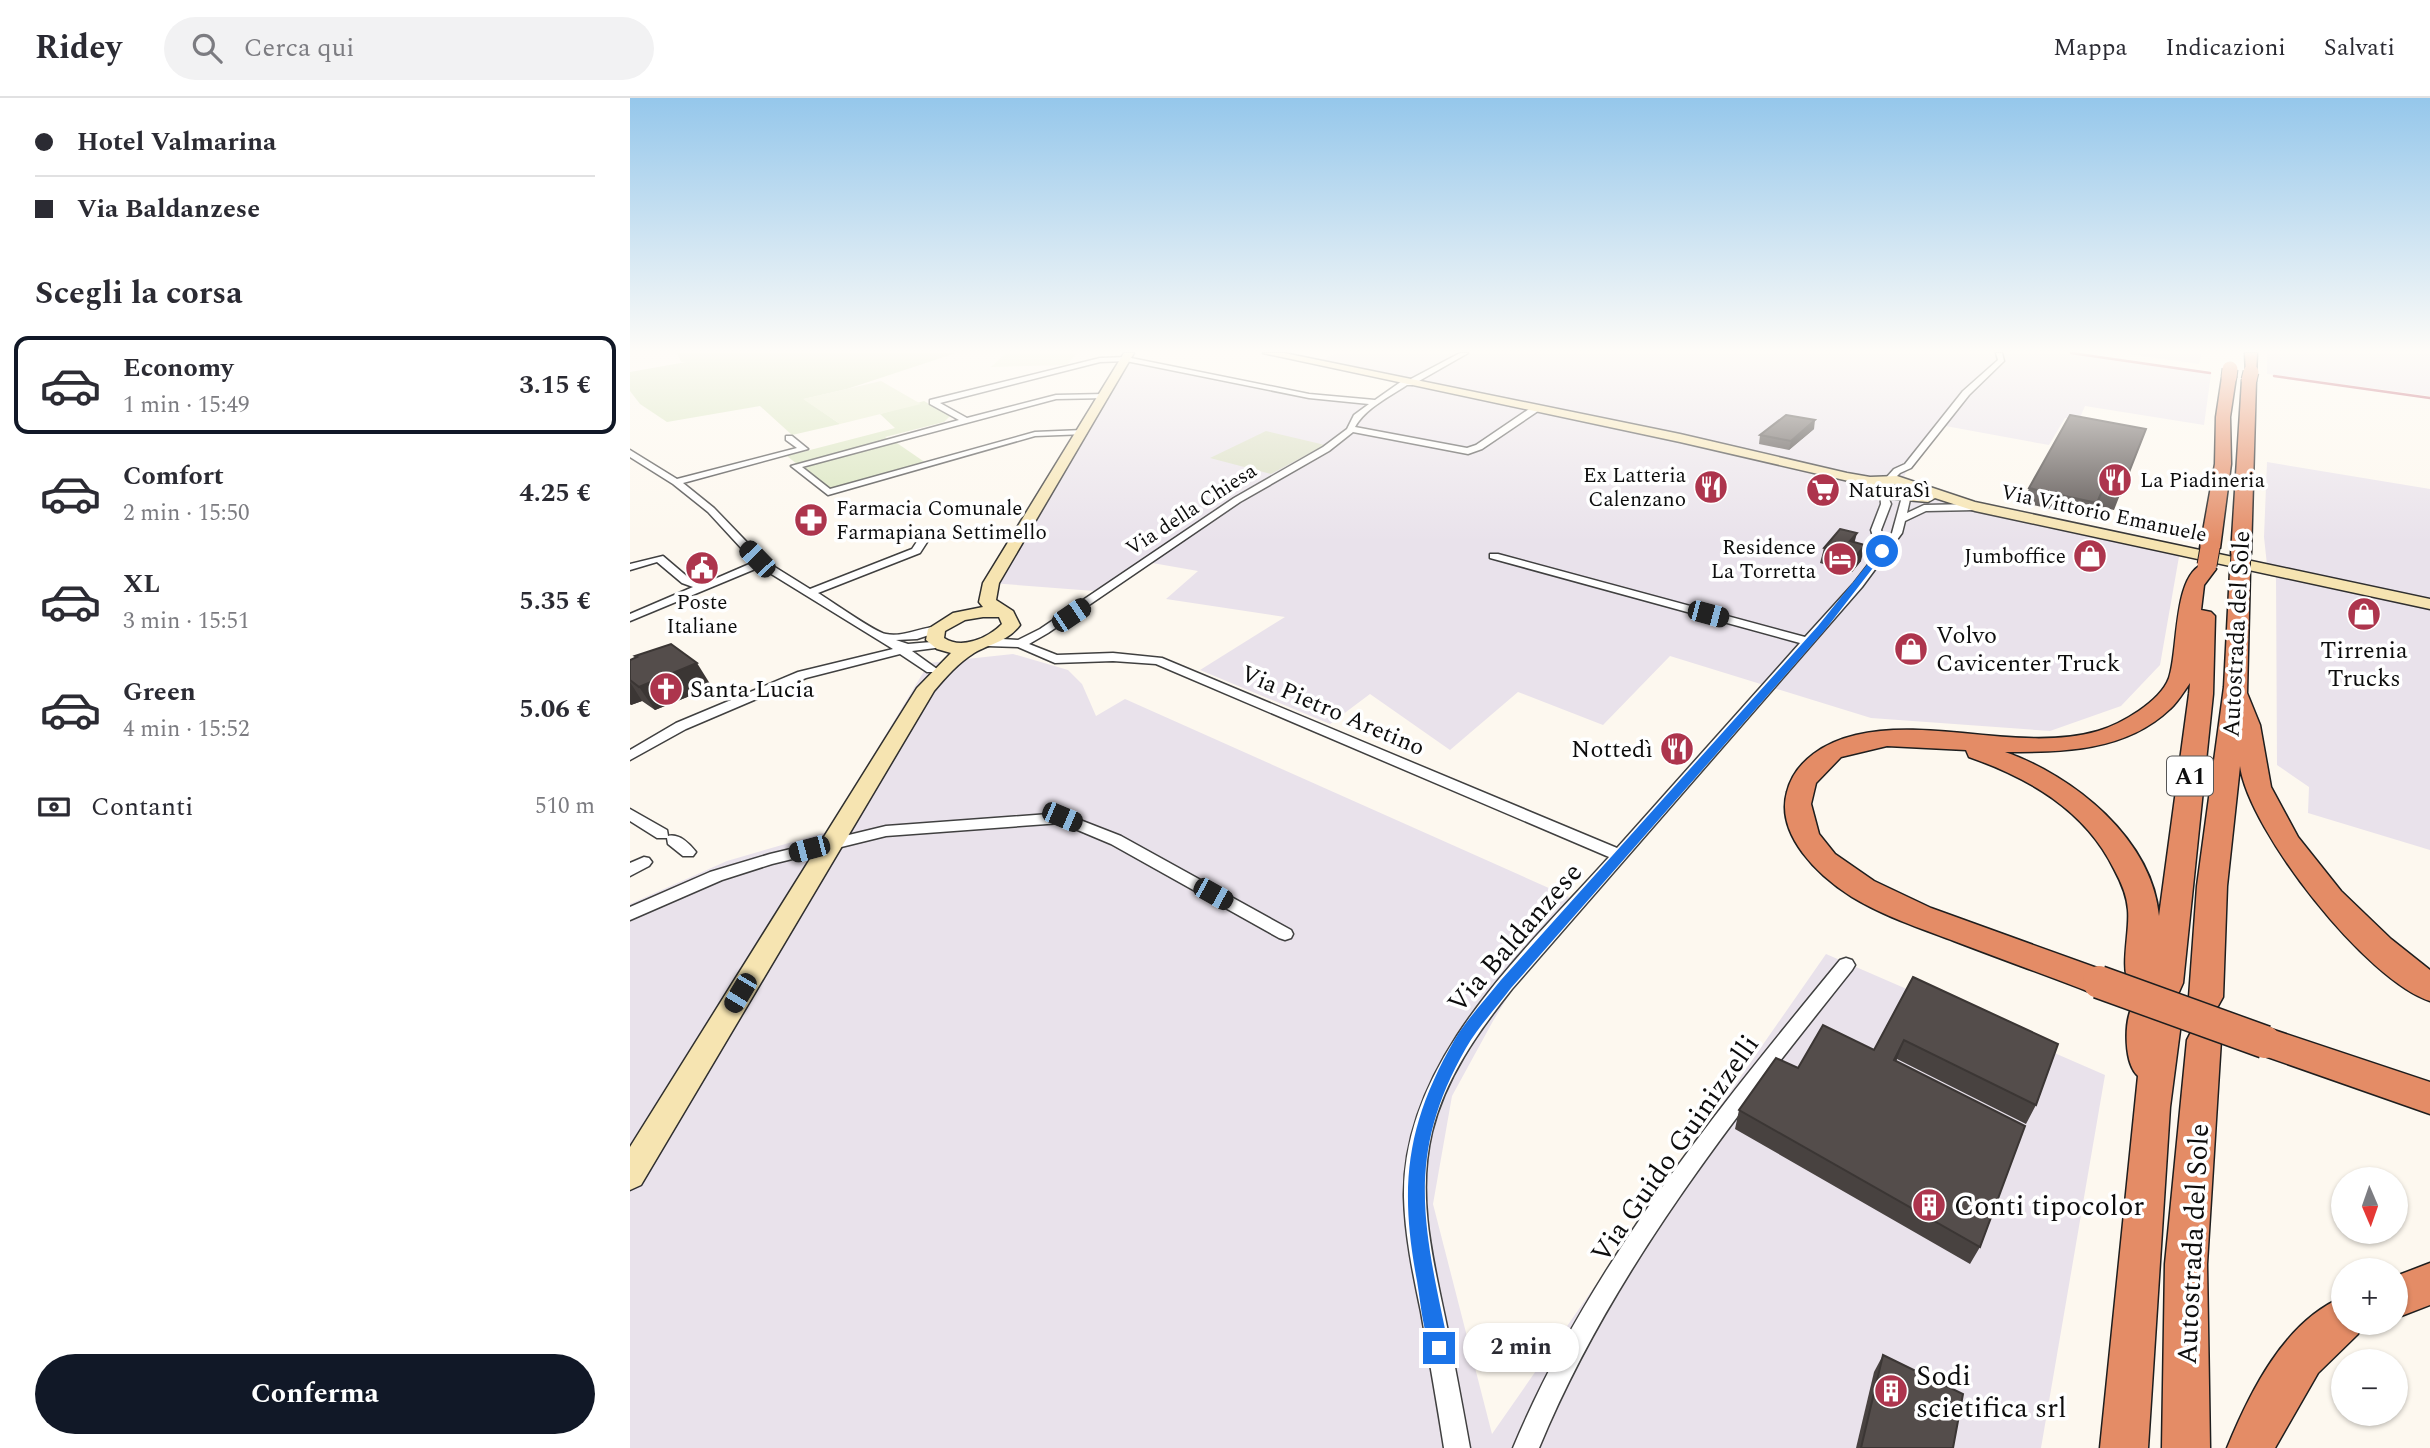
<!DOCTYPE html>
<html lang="it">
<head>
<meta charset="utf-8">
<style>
	body { margin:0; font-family:Spectral,serif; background:#f2f2f3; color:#2b2b33; height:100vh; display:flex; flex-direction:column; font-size:26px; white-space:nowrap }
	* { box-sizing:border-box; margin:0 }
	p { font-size:23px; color:#7c7c81 }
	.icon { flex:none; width:38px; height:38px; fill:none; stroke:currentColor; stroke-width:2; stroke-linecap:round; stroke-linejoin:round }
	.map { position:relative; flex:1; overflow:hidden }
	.panel { display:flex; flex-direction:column; background:#fff; width:630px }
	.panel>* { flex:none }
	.top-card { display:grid; align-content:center; height:154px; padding:0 35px; background:#fff }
	.needle { width:46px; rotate:178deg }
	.fabs { position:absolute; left:1701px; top:1069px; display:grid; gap:14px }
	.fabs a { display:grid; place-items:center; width:77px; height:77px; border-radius:50%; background:#fff; box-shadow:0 2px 5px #0004; font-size:35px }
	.end { position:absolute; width:32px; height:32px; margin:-16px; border:9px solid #1a73e8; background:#fff; box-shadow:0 0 0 4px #fff }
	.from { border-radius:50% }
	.bubble { position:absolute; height:49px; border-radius:24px; background:#fff; box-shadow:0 2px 5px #0004; font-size:23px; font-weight:700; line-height:49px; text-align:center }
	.car { position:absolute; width:21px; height:42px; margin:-21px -10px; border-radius:9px; box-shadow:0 0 5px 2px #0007; background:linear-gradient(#222 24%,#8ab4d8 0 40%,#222 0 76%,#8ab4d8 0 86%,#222 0) }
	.top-card b { display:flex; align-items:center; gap:24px; height:66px; font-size:26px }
	.top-card b+b { border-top:2px solid #e1e1e2 }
	.top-card i { width:18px; height:18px; background:#2b2b33 }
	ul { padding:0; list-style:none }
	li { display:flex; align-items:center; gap:21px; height:98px; margin:0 14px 10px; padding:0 21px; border:4px solid transparent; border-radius:14px }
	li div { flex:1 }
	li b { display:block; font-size:26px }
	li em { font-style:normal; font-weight:700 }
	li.active { border-color:#111827 }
	li>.icon { width:63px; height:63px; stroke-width:1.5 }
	h2 { padding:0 35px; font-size:32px; line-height:84px }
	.pay { display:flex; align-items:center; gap:18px; height:77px; padding:0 35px; font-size:26px }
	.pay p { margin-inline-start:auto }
	.primary-button { display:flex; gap:14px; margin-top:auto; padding:14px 35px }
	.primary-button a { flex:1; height:80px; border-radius:42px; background:#111827; color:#fff; font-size:28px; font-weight:700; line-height:80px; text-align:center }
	header { display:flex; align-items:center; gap:42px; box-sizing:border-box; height:98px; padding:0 35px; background:#fff; border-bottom:2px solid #e1e1e2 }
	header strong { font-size:33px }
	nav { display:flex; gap:38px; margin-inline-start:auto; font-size:24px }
	.search { width:490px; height:63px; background:#f2f2f3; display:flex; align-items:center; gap:18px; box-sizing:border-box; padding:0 24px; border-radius:38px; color:#7c7c81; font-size:26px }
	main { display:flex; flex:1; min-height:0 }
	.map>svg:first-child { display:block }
	.industrial { fill:#e9e2eb }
	.green { fill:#d7e4bc }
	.cemetery { fill:#d8ddc2 }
	.pitch { fill:#e6eccd }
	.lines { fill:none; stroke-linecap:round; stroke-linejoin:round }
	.street-casing { stroke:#404040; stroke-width:3 }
	.secondary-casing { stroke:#2f2f2f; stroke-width:3 }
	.highway-casing { stroke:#1e1e1e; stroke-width:3 }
	.street { fill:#fff; fill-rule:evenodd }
	.secondary { fill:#f6e4b1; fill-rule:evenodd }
	.highway { fill:#e48c66; fill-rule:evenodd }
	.rail { stroke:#ad354d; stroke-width:2.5 }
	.highway-bridge-far2-casing { stroke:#1e1e1e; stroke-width:17; stroke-linecap:butt }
	.highway-bridge-far1-casing { stroke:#1e1e1e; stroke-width:21; stroke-linecap:butt }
	.highway-bridge-casing { stroke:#1e1e1e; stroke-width:35; stroke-linecap:butt }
	.highway-bridge-far2 { stroke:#e48c66; stroke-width:15 }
	.highway-bridge-far1 { stroke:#e48c66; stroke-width:19 }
	.highway-bridge { stroke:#e48c66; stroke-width:32 }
	.wall { fill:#484240 }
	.shaded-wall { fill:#3b3634 }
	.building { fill:#544d4b; stroke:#3b3634; stroke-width:2 }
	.route { fill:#1a73e8 }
	.labels { text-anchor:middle; stroke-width:7; stroke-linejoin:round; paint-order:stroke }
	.far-poi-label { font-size:21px; fill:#0d0d0d; stroke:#fff; text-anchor:end }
	.far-street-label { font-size:21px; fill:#0d0d0d; stroke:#fff }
	.shield { fill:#fff; stroke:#565656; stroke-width:2 }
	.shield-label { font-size:23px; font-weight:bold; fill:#0d0d0d }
	.street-label { font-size:24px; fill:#0d0d0d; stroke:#fff }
	.poi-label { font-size:24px; fill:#0d0d0d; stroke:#fff; text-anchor:start }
	.near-street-label { font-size:28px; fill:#0d0d0d; stroke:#fff }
	.near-poi-label { font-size:28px; fill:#0d0d0d; stroke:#fff; text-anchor:start }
</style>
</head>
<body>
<header>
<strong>Ridey</strong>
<div class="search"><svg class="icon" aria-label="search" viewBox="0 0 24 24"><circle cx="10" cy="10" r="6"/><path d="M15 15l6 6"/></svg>Cerca qui</div>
<nav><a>Mappa</a><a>Indicazioni</a><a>Salvati</a></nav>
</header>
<main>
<section class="panel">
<div class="top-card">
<b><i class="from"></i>Hotel Valmarina</b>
<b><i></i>Via Baldanzese</b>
</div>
<h2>Scegli la corsa</h2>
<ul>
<li class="active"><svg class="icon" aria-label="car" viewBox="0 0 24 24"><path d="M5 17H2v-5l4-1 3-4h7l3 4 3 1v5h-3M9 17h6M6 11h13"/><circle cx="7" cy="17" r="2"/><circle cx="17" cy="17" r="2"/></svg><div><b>Economy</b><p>1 min · 15:49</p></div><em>3.15 €</em></li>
<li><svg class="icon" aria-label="car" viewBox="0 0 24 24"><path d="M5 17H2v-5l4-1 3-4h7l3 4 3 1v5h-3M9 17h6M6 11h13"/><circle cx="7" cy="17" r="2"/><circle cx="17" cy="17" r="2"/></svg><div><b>Comfort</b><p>2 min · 15:50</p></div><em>4.25 €</em></li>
<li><svg class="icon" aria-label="car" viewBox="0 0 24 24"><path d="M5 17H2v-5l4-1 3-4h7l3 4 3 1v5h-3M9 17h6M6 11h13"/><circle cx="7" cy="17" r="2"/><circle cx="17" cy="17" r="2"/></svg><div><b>XL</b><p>3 min · 15:51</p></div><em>5.35 €</em></li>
<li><svg class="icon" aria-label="car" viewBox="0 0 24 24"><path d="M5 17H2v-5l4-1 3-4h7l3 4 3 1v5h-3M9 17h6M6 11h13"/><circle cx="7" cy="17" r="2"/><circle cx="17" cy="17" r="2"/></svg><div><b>Green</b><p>4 min · 15:52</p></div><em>5.06 €</em></li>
</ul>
<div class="pay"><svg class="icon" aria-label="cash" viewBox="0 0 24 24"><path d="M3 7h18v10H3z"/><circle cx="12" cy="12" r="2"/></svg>Contanti<p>510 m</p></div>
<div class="primary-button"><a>Conferma</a></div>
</section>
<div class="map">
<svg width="1800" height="1350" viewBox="0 0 1800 1350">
	<rect width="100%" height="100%" fill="#fdf8ef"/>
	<g class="industrial">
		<path d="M706,255H1434L1581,276L1574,327L1455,308L1449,322L1435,320L1419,347L1310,327L1278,368L1274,380V384L1299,395L1550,453L1530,567L1491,608L1420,633L1241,620L1040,558L973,627L888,594L820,652L740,596L700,626L570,572L655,519L536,501L568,473L511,463L464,493L361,485L496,261L679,298L747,304L774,285L684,266Z"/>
		<path d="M1491,255H1572L1569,266Z"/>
		<path d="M1637,255H1800V298L1637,276Z"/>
		<path d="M1637,364L1800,391V752L1678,715L1679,689L1647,667L1646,479L1637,467L1634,439Z"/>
		<path d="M383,556L438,572L452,586L466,618L495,601L939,799L863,923L822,998L803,1106L862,1336L1196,856L1475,977L1411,1350H0V806L97,763L197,734L299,565Z"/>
	</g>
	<g class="green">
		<path d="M47,255H326L217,291L174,301L210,326L162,337L130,308L37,324L10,306L0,293V274L56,264H51Z"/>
		<path d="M294,303L320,318L314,324L255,339L259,342L167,366L157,358L265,330L250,316Z"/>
		<path d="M264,343L296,365L203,391H200L171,369Z"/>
	</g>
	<path class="cemetery" d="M636,333L695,347L641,376L580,360Z"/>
	<g class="pitch">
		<path d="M376,255H447L437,267L361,269Z"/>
		<path d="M251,283L291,306L210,326L173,301Z"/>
	</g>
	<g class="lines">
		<g class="street-casing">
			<g id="street">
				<path d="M830,255H838L782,287H777C759,299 736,310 725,329L837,350L846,347L902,309H908V313L852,351L838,356L723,334L699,353L610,404L418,535L399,546L427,557L483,555L532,560L987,750L1170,545L860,460V456H868L1175,539L1224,485L1248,454L1241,432L1251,406L1250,394H1256L1261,406L1251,432L1255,445L1262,435L1273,395L1281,397L1277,415L1294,407L1345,406L1350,409L1345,412L1296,413L1275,423L1272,435L1232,489L882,891C848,934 815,980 802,1034C787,1096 802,1158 815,1219C824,1262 832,1306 840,1350H814C807,1305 799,1260 791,1214C783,1176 775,1138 774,1099C772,962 894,854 979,759L526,566L483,563L425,565L388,549L357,548L351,544L357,540L388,542L410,531L604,400L693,349L717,331L724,317L739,306L679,300L496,263L470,264L310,305L337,320L426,297L474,296L478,298L477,300L426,301L172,369L200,391L405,334L453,332H456V336L405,338L198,397L161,368L329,322L300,306V302L470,260L496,259L679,296L745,302L772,283H777Z"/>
				<path d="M1366,255H1372L1374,263L1339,297L1281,370L1270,375L1262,383H1256L1255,381L1264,371L1275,366L1333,293L1368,262Z"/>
				<path d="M156,338H162L178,351L53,385L84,410L135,463L180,491L282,451L292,436H300L301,438L290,455L188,495C200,502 246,535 256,536C274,540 295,527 311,529V533L287,541L266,542L278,546L313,543V549L282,553L307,571L305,574H297L270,556L176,580L56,631L0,662V652L46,625L168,574L263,551L130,469L0,523V516L63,489L52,485L27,464L0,472V466L33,458L60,481L73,486L124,464L78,414L43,386L0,359V352L47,381L167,350L156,342Z"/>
				<path d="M0,711L37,732L38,738C49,735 60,746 66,754L63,758H53L38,746L37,740H27L0,723Z"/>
				<path d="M432,715L491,738L661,832L663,836L661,840L655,842L649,840L481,746L431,725L256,738L142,766L92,782L0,822V809L80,774L140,756L256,728Z"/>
				<path d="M14,759L19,760L22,764L19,768L0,778V765Z"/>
				<path d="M1216,860L1222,862L1225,867L1222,872C1104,1020 982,1173 909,1350H883C959,1168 1086,1013 1210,862Z"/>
			</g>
		</g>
		<g class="secondary-casing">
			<g id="secondary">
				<path d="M494,255H504L369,485L366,502L383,513L390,527C377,544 361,545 344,555C328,565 316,579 304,593L11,1087L0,1092V1049L287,590L321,555L307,551L296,542L298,531L323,515L353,509L349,504L353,485ZM353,519H369L372,526C358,540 332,552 314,540L315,533L335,522Z"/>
				<path d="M633,255H654L1050,336L1217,375L1240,379L1267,378L1345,404L1800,501V511L1345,413L1305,400L1298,404L1253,400L1223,384L1050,344ZM1266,386L1292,395L1256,392L1246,387Z"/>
			</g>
		</g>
		<g class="highway-casing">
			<g id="highway">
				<path d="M1615,255H1627L1626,277H1616Z"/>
				<path d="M1599,275L1606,279L1600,319L1601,366L1590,450L1580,456L1570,450L1585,366L1586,319L1592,279Z"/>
				<path d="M1619,278L1626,282L1621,456L1611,462L1601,456L1612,282Z"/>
				<path d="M1576,465L1586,471L1574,487L1571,512L1581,514L1585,518L1583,596L1553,885L1549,894L1537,898L1525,894L1521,886L1511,890L1499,886C1490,869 1500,833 1498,812C1497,797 1491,784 1484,771C1455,712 1399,680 1339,659L1336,652L1257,648L1211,659L1186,685L1181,706L1189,736L1205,756L1244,783L1301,810L1481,875L1485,884L1481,893L1469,897L1457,893C1413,876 1368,860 1324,843C1290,830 1253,818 1222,799C1189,778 1145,737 1157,694C1165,662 1196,644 1226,637C1302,619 1392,655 1468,633C1491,626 1530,604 1539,580C1549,552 1542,474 1576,465ZM1560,585L1559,596L1529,818C1522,741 1444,678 1375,654C1432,654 1495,654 1540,611C1548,604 1554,593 1560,585Z"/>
				<path d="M1610,467L1617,469L1620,473L1617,595L1630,627L1641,689L1668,739L1711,793L1761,841L1800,872V903C1737,883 1619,733 1610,668L1597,788L1593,899L1588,908L1576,912L1564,908L1559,899L1567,788L1594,589L1600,473L1603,469Z"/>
				<path d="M1514,905L1526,909L1528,913L1534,911L1546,915L1551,925L1540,1009L1518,1350H1470L1508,978C1494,966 1494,925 1502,909Z"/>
				<path d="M1574,927L1586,932L1591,942L1577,1166L1580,1350H1532L1535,1166L1557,942L1562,932Z"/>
				<path d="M1635,929L1800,984V1016L1623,954L1618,944L1623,934Z"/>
				<path d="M1800,1165V1207L1766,1220V1178Z"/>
				<path d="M1713,1199V1225H1733L1728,1236L1688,1275L1645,1350H1597C1620,1294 1654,1224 1713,1199Z"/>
			</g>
		</g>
		<use href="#street" class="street"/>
		<use href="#secondary" class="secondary"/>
		<use href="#highway" class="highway"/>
		<g class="rail">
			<path d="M1441,255L1580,275"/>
			<path d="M1644,278L1800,300"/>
		</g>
		<g class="highway-bridge-far2-casing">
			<g id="highway-bridge-far2">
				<path d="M1599,279L1600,271"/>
				<path d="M1619,282L1621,274"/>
			</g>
		</g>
		<g class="highway-bridge-far1-casing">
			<g id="highway-bridge-far1">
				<path d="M1577,467L1580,450"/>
				<path d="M1610,473L1611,456"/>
			</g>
		</g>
		<g class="highway-bridge-casing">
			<path id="highway-bridge" d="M1469,884L1635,944"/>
		</g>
		<use href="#highway-bridge-far2" class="highway-bridge-far2"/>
		<use href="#highway-bridge-far1" class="highway-bridge-far1"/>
		<use href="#highway-bridge" class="highway-bridge"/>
	</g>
	<g class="wall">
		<path d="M1184,331L1159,352L1129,346L1130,337Z"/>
		<path d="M1516,331L1484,412L1466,408L1461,420L1394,405L1399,390Z"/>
		<path d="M1225,444L1231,463L1222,474L1190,465L1194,450Z"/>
		<path d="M0,562L82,589L25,612L12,603L1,607L0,606Z"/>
		<path d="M1283,879L1406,1007L1396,1026L1267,961L1266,963L1350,1149L1340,1166L1105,1031L1109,1012L1168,970L1244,952Z"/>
		<path d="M1253,1257L1323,1350H1226L1244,1274Z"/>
	</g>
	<g class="shaded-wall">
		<path d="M1185,322L1184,331L1159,352L1161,343Z"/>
		<path d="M1227,435L1223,450L1220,443Z"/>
		<path d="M1235,447L1231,463L1222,474L1226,458Z"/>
		<path d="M67,565L82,589L25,612L9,589Z"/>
		<path d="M0,584L12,603L1,607L0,605Z"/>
		<path d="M1274,942L1267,961L1256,981L1264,962Z"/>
	</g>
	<g class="building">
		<path d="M1156,317L1185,322L1161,343L1130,337Z"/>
		<path d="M1440,317L1516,331L1490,397L1472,393L1467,405L1399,390Z"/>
		<path d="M1210,431L1227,435L1220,443L1235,447L1226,458L1194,450Z"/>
		<path d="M41,546L67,565L9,589L0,582V562L7,559L5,558Z"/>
		<path d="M1283,879L1428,946L1406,1007L1274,942L1264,962L1395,1028L1350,1149L1109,1012L1146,960L1168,970L1193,927L1244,952Z"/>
		<path d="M1253,1257L1333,1296L1323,1350H1231Z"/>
	</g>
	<linearGradient id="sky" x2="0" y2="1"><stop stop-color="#95c7eb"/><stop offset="0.57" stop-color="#fefcf8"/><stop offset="1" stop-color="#fefcf8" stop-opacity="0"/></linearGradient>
	<rect width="1800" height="444" fill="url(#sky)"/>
	<path class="route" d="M1249,452L1256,453L1195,532L881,890C867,909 848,929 836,950C773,1060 795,1133 819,1250L816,1257L809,1260L803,1257C793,1235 791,1207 787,1183C769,1088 776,1026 825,941C838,920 856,901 871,882L1188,528Z"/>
	<defs>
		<g id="restaurant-disc" transform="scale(1.75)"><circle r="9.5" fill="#ad354d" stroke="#fff"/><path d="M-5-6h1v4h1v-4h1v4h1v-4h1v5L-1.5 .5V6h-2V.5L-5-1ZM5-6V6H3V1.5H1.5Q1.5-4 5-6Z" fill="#fff"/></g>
		<g id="supermarket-disc" transform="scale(1.75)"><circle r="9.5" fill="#ad354d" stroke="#fff"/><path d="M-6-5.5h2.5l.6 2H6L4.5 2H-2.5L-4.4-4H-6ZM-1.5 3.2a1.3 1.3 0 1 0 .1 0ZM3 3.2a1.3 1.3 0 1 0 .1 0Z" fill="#fff"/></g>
		<g id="pharmacy-disc" transform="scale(1.75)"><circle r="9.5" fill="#ad354d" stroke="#fff"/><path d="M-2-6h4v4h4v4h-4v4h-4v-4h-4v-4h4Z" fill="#fff"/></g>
		<g id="shop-disc" transform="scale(1.75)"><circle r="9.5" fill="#ad354d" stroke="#fff"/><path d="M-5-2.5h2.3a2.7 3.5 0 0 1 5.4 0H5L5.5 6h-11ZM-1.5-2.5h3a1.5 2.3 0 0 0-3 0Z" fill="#fff"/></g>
		<g id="hotel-disc" transform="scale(1.75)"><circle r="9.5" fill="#ad354d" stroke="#fff"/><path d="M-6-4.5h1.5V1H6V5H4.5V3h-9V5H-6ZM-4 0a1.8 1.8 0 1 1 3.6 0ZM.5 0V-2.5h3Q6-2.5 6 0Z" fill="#fff"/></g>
		<g id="civic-disc" transform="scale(1.75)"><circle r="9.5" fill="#ad354d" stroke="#fff"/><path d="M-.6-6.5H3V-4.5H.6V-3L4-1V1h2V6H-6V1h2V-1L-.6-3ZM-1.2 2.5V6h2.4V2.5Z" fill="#fff"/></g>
		<g id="church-disc" transform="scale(1.75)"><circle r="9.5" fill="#ad354d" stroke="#fff"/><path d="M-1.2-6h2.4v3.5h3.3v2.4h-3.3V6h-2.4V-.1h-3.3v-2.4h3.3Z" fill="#fff"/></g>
		<g id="building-disc" transform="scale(1.75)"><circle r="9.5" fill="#ad354d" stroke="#fff"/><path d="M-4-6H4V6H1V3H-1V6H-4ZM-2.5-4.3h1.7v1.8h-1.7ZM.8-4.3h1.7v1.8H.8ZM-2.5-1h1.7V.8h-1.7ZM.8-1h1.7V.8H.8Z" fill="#fff"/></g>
	</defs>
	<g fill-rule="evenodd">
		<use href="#restaurant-disc" x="1485" y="382"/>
		<use href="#restaurant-disc" x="1081" y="389"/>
		<use href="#supermarket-disc" x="1193" y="392"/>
		<use href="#pharmacy-disc" x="181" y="422"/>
		<use href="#shop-disc" x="1460" y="458"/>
		<use href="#hotel-disc" x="1210" y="461"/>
		<use href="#civic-disc" x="72" y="470"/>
		<use href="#shop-disc" x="1734" y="516"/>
		<use href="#shop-disc" x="1281" y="551"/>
		<use href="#church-disc" x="36" y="591"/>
		<use href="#restaurant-disc" x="1047" y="651"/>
		<use href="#building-disc" x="1299" y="1107"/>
		<use href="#building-disc" x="1261" y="1293"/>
	</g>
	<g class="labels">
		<g class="far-poi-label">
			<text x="1056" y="384">Ex Latteria<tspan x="1056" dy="24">Calenzano</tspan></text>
			<text x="1510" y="389" text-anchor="start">La Piadineria</text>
			<text x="1218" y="399" text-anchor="start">NaturaSì</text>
			<text x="206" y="417" text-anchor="start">Farmacia Comunale<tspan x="206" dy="24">Farmapiana Settimello</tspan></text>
			<text x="1186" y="456">Residence<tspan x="1186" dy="24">La Torretta</tspan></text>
			<text x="1436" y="465">Jumboffice</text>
			<text x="72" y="511" text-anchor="middle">Poste<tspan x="72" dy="24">Italiane</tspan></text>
		</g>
		<g class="far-street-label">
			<text transform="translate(561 411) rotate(-33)" y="7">Via della Chiesa</text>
			<text transform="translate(1474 415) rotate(12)" y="7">Via Vittorio Emanuele</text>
		</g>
		<rect class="shield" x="1537" y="658.5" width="46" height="39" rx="5"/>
		<g class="shield-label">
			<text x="1560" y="686">A1</text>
		</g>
		<g class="street-label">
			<text transform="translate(1606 536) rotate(-87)" y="8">Autostrada del Sole</text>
			<text transform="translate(703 612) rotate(23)" y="8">Via Pietro Aretino</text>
		</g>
		<g class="poi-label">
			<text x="1306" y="545">Volvo<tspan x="1306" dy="28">Cavicenter Truck</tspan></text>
			<text x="1734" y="560" text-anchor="middle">Tirrenia<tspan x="1734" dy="28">Trucks</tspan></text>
			<text x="60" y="599">Santa Lucia</text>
			<text x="1023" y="659" text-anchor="end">Nottedì</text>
		</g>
		<g class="near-street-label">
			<text transform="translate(884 839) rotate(-49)" y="10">Via Baldanzese</text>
			<text transform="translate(1044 1050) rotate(-55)" y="10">Via Guido Guinizzelli</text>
			<text transform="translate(1562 1146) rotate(-87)" y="10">Autostrada del Sole</text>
		</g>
		<g class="near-poi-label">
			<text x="1324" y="1117">Conti tipocolor</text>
			<text x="1286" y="1287">Sodi<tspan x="1286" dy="32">scietifica srl</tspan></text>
		</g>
	</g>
</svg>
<div class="fabs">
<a><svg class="needle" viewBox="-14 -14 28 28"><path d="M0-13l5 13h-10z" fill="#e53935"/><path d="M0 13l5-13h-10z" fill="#7c7c81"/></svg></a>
<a>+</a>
<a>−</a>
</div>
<i class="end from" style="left:1252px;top:453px"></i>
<i class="end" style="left:809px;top:1250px"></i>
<div class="bubble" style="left:833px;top:1225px;width:116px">2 min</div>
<i class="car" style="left:127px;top:461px;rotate:316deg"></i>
<i class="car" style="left:1078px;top:516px;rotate:105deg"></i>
<i class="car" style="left:441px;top:517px;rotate:56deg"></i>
<i class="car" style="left:432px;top:719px;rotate:113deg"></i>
<i class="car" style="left:179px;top:751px;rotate:255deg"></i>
<i class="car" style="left:583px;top:796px;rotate:119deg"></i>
<i class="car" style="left:110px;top:895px;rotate:211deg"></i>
</div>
</main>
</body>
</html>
